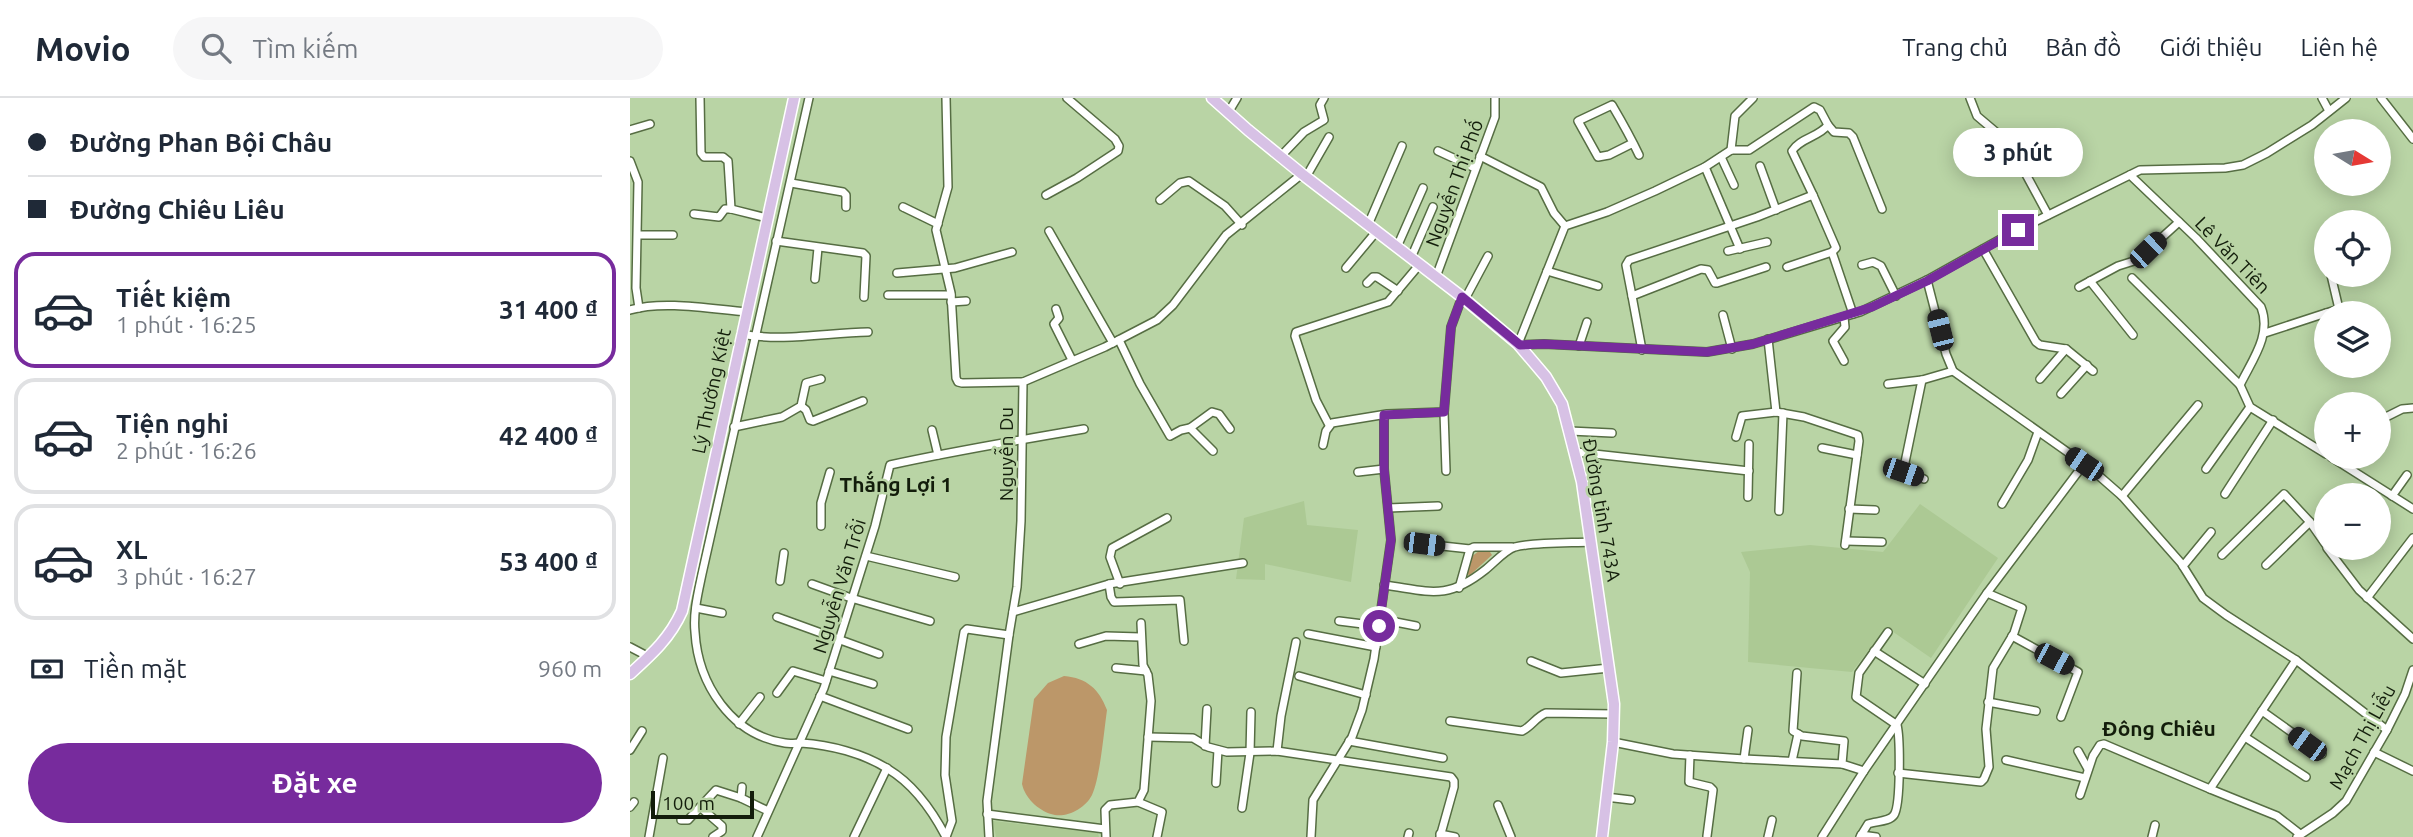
<!DOCTYPE html>
<html lang="vi">
<head>
<meta charset="utf-8">
<style>
	body { margin:0; font-family:Ubuntu,sans-serif; background:#f6f6f7; color:#1f2937; height:100vh; display:flex; flex-direction:column; font-size:26px; white-space:nowrap }
	* { box-sizing:border-box; margin:0 }
	p { font-size:23px; color:#747a83 }
	.icon { flex:none; width:38px; height:38px; fill:none; stroke:currentColor; stroke-width:2; stroke-linecap:round; stroke-linejoin:round }
	.map { position:relative; flex:1; overflow:hidden }
	.sheet { display:flex; flex-direction:column; background:#fff; width:630px }
	.sheet>* { flex:none }
	.banner { display:grid; align-content:center; height:154px; padding:0 28px; background:#fff }
	.needle { width:46px; rotate:101deg }
	.tools { position:absolute; left:1684px; top:21px; display:grid; gap:14px }
	.tools a { display:grid; place-items:center; width:77px; height:77px; border-radius:50%; background:#fff; box-shadow:0 4px 18px #0003; font-size:35px }
	.scale { position:absolute; left:21px; bottom:18px; width:103px; box-sizing:border-box; padding-left:7px; border:4px solid #131d0b; border-top:0; font-size:19px; line-height:24px; white-space:nowrap; color:#131d0b; -webkit-text-stroke:5px #b9d4a5; paint-order:stroke }
	.end { position:absolute; width:32px; height:32px; margin:-16px; border:9px solid #772b9d; background:#fff; box-shadow:0 0 0 4px #fff }
	.from { border-radius:50% }
	.bubble { position:absolute; height:49px; border-radius:24px; background:#fff; box-shadow:0 4px 18px #0003; font-size:23px; font-weight:700; line-height:49px; text-align:center }
	.car { position:absolute; width:21px; height:42px; margin:-21px -10px; border-radius:9px; box-shadow:0 0 5px 2px #0007; background:linear-gradient(#222 24%,#8ab4d8 0 40%,#222 0 76%,#8ab4d8 0 86%,#222 0) }
	.banner b { display:flex; align-items:center; gap:24px; height:66px; font-size:26px }
	.banner b+b { border-top:2px solid #e0e1e3 }
	.banner i { width:18px; height:18px; background:#1f2937 }
	ul { padding:0; list-style:none }
	li { display:flex; align-items:center; gap:21px; height:116px; margin:0 14px 10px; padding:0 14px; border:4px solid #e0e1e3; border-radius:21px }
	li div { flex:1 }
	li b { display:block; font-size:26px }
	li em { font-style:normal; font-weight:700 }
	li.on { border-color:#772b9d }
	li>.icon { width:63px; height:63px; stroke-width:1.5 }
	.pay { display:flex; align-items:center; gap:18px; height:77px; padding:0 28px; font-size:26px }
	.pay p { margin-inline-start:auto }
	.button { display:flex; gap:14px; margin-top:auto; padding:14px 28px }
	.button a { flex:1; height:80px; border-radius:42px; background:#772b9d; color:#fff; font-size:28px; font-weight:700; line-height:80px; text-align:center }
	header { display:flex; align-items:center; gap:42px; box-sizing:border-box; height:98px; padding:0 35px; background:#fff; border-bottom:2px solid #e0e1e3 }
	header strong { font-size:33px }
	nav { display:flex; gap:38px; margin-inline-start:auto; font-size:24px }
	.search { width:490px; height:63px; background:#f6f6f7; display:flex; align-items:center; gap:18px; box-sizing:border-box; padding:0 24px; border-radius:38px; color:#747a83; font-size:26px }
	main { display:flex; flex:1; min-height:0 }
	.map>svg:first-child { display:block }
	.built { fill:#acc994 }
	.green { fill:#bc9769 }
	.lines { fill:none; stroke-linecap:round; stroke-linejoin:round }
	.minor-casing { stroke:#566d43; stroke-width:10 }
	.major-casing { stroke:#fff; stroke-width:13 }
	.minor { stroke:#fff; stroke-width:7 }
	.major { stroke:#d7c1e5; stroke-width:10 }
	.route { stroke:#772b9d; stroke-width:9 }
	.labels { text-anchor:middle; stroke-width:5; stroke-linejoin:round; paint-order:stroke }
	.street-label { font-size:19px; fill:#131d0b; stroke:#b9d4a5 }
	.neighbourhood-label { font-size:21px; font-weight:bold; fill:#131d0b; stroke:#b9d4a5 }
</style>
</head>
<body>
<header>
<strong>Movio</strong>
<div class="search"><svg class="icon" aria-label="search" viewBox="0 0 24 24"><circle cx="10" cy="10" r="6"/><path d="M15 15l6 6"/></svg>Tìm kiếm</div>
<nav><a>Trang chủ</a><a>Bản đồ</a><a>Giới thiệu</a><a>Liên hệ</a></nav>
</header>
<main>
<section class="sheet">
<div class="banner">
<b><i class="from"></i>Đường Phan Bội Châu</b>
<b><i></i>Đường Chiêu Liêu</b>
</div>
<ul>
<li class="on"><svg class="icon" aria-label="car" viewBox="0 0 24 24"><path d="M5 17H2v-5l4-1 3-4h7l3 4 3 1v5h-3M9 17h6M6 11h13"/><circle cx="7" cy="17" r="2"/><circle cx="17" cy="17" r="2"/></svg><div><b>Tiết kiệm</b><p>1 phút · 16:25</p></div><em>31 400 ₫</em></li>
<li><svg class="icon" aria-label="car" viewBox="0 0 24 24"><path d="M5 17H2v-5l4-1 3-4h7l3 4 3 1v5h-3M9 17h6M6 11h13"/><circle cx="7" cy="17" r="2"/><circle cx="17" cy="17" r="2"/></svg><div><b>Tiện nghi</b><p>2 phút · 16:26</p></div><em>42 400 ₫</em></li>
<li><svg class="icon" aria-label="car" viewBox="0 0 24 24"><path d="M5 17H2v-5l4-1 3-4h7l3 4 3 1v5h-3M9 17h6M6 11h13"/><circle cx="7" cy="17" r="2"/><circle cx="17" cy="17" r="2"/></svg><div><b>XL</b><p>3 phút · 16:27</p></div><em>53 400 ₫</em></li>
</ul>
<div class="pay"><svg class="icon" aria-label="cash" viewBox="0 0 24 24"><path d="M3 7h18v10H3z"/><circle cx="12" cy="12" r="2"/></svg>Tiền mặt<p>960 m</p></div>
<div class="button"><a>Đặt xe</a></div>
</section>
<div class="map">
<svg width="1783" height="739" viewBox="0 0 1783 739">
	<rect width="100%" height="100%" fill="#b9d4a5"/>
	<g class="built">
		<path d="M674,403L677,427L728,432L721,484L635,466V482L606,481L614,420Z"/>
		<path d="M1290,406L1368,460L1301,560L1256,529L1222,574L1118,564L1120,474L1111,454L1180,447L1253,454Z"/>
		<path d="M363,723L468,735L469,739H366Z"/>
	</g>
	<g class="green">
		<path d="M849,453L860,454L862,457L839,478L837,474L841,459Z"/>
		<path d="M434,578C457,580 469,591 477,612C474,633 470,680 462,697C455,711 435,721 421,716C408,712 395,700 392,686L404,601L418,585Z"/>
	</g>
	<g class="lines">
		<g class="minor-casing">
			<g id="minor">
				<path d="M70,0L71,55L74,59H93L98,63L101,111"/>
				<path d="M179,0L72,476C68,495 63,515 65,534C68,586 101,637 155,645C160,646 166,645 171,645C200,647 233,655 258,671C283,686 303,714 316,739"/>
				<path d="M316,0L318,89L306,132L321,195L326,280L328,284L332,285L393,284"/>
				<path d="M1340,0L1347,18L1379,45L1418,117"/>
				<path d="M1692,0L1699,13"/>
				<path d="M1751,0L1783,41"/>
				<path d="M598,15L607,0"/>
				<path d="M1198,27L1204,34L1219,35L1223,39L1252,111"/>
				<path d="M0,32L20,26"/>
				<path d="M1003,45L979,57L968,59L948,23L982,7C992,24 1001,40 1009,57"/>
				<path d="M1101,52L1105,18L1123,0"/>
				<path d="M808,53L845,70"/>
				<path d="M651,58L674,34L694,22L690,7L694,0"/>
				<path d="M850,58L911,89L924,115L935,128"/>
				<path d="M1091,59L1104,87"/>
				<path d="M0,63L8,84L6,190L9,210"/>
				<path d="M1130,68L1146,112"/>
				<path d="M1075,69L1110,151"/>
				<path d="M1500,77L1566,140L1631,209C1642,237 1622,262 1610,287L1620,309L1696,356"/>
				<path d="M676,79L699,39"/>
				<path d="M161,85L213,94L216,97V109"/>
				<path d="M416,97L447,80L488,53L489,48L485,41L437,0"/>
				<path d="M530,102L550,85L559,83L595,108L612,127"/>
				<path d="M273,109L308,126"/>
				<path d="M101,111L137,120"/>
				<path d="M64,116L89,119L95,111H101"/>
				<path d="M738,127L772,48"/>
				<path d="M419,133L483,245"/>
				<path d="M8,137H43"/>
				<path d="M146,143L233,155L236,158L234,199"/>
				<path d="M767,149L793,90"/>
				<path d="M1353,151L1406,244L1410,247L1436,251L1463,273"/>
				<path d="M1098,153L1137,144"/>
				<path d="M1202,154L1223,216"/>
				<path d="M781,160L803,109"/>
				<path d="M1232,167L1243,164L1251,168L1266,198"/>
				<path d="M716,170L746,134"/>
				<path d="M917,173L968,188"/>
				<path d="M267,175L325,170L382,154"/>
				<path d="M806,179L865,19V0"/>
				<path d="M1502,180L1610,287"/>
				<path d="M185,181L188,150"/>
				<path d="M1297,182L1316,256L1323,273L1460,370L1492,398L1551,465L1573,500L1596,517L1666,562L1757,632"/>
				<path d="M1460,183L1503,237"/>
				<path d="M737,185L743,179H747L768,193"/>
				<path d="M1449,189L1488,168L1507,162L1549,124"/>
				<path d="M258,197H321"/>
				<path d="M1002,198L996,167L999,162L1127,119L1183,97L1206,150L1202,154L1157,169"/>
				<path d="M835,201L858,158"/>
				<path d="M321,204L336,203"/>
				<path d="M426,211L429,220L424,226L442,262"/>
				<path d="M0,212C33,202 81,211 116,214"/>
				<path d="M1696,215L1709,211L1701,177"/>
				<path d="M1093,217L1102,251"/>
				<path d="M1214,219L1215,229L1203,243L1214,263"/>
				<path d="M1635,235L1696,215"/>
				<path d="M111,236C152,244 196,235 238,234"/>
				<path d="M1138,241L1146,314"/>
				<path d="M489,242L510,286L540,338L551,332L560,330L583,353"/>
				<path d="M888,246L935,128L977,114L1025,93L1075,69L1101,52H1119L1184,9L1190,12L1198,27C1189,39 1170,40 1162,53L1183,97"/>
				<path d="M890,247L914,246L1077,254L1123,246L1230,214L1297,182L1376,138L1510,72L1595,70L1613,67L1637,55L1682,27L1716,0"/>
				<path d="M949,248L957,224"/>
				<path d="M1012,252L1002,198L1071,171L1078,172L1085,185H1087L1136,169"/>
				<path d="M1410,281L1436,251"/>
				<path d="M1292,282L1273,374L1294,381"/>
				<path d="M1258,286L1292,282L1323,273"/>
				<path d="M1431,296L1457,267"/>
				<path d="M171,308L176,312L180,322L183,323L233,303"/>
				<path d="M814,314L816,373"/>
				<path d="M1748,323L1772,311L1783,310"/>
				<path d="M699,327L686,302L665,238L666,234L758,204L790,166"/>
				<path d="M104,329L152,319L171,308L176,285L191,281"/>
				<path d="M560,330L582,314L589,316L600,331"/>
				<path d="M302,332L308,357"/>
				<path d="M940,333L982,335"/>
				<path d="M1106,339L1112,318L1146,314L1174,319L1228,337L1229,343L1215,447"/>
				<path d="M693,347L696,333L702,325L757,316L814,314L821,229L832,199"/>
				<path d="M1192,350L1227,357"/>
				<path d="M946,354L1119,373"/>
				<path d="M1701,359L1783,411"/>
				<path d="M1576,371L1620,309"/>
				<path d="M728,374L754,371"/>
				<path d="M1595,396L1643,322"/>
				<path d="M1492,398L1568,307"/>
				<path d="M1762,398L1777,377"/>
				<path d="M1118,399L1119,346"/>
				<path d="M1372,406L1398,362L1408,334"/>
				<path d="M758,410L808,408"/>
				<path d="M1219,411L1245,412"/>
				<path d="M1149,413L1153,315"/>
				<path d="M191,428V405L200,374"/>
				<path d="M1216,443L1252,444"/>
				<path d="M794,446L840,451"/>
				<path d="M1697,450L1729,492L1783,541"/>
				<path d="M1592,457L1654,396L1680,424"/>
				<path d="M236,458L325,479"/>
				<path d="M1636,467L1680,424L1696,447"/>
				<path d="M1553,468L1581,434"/>
				<path d="M150,483L154,455"/>
				<path d="M182,486L221,500L300,523"/>
				<path d="M479,486L481,499L484,504L550,502L554,543"/>
				<path d="M490,486L480,459L482,450L537,420"/>
				<path d="M754,487C799,493 816,503 855,472C864,465 875,452 885,449C905,444 939,445 961,444"/>
				<path d="M829,490L840,451L844,449H882"/>
				<path d="M1357,495L1454,366"/>
				<path d="M1737,500L1783,440"/>
				<path d="M66,510L92,515"/>
				<path d="M383,514L479,486L613,465"/>
				<path d="M147,519L249,556"/>
				<path d="M750,521L786,528"/>
				<path d="M709,523L749,528"/>
				<path d="M678,536L746,549"/>
				<path d="M1382,538L1448,574L1431,619"/>
				<path d="M449,546L476,538L510,539"/>
				<path d="M0,549L19,559"/>
				<path d="M1244,553L1295,586"/>
				<path d="M901,563L931,575L979,570"/>
				<path d="M486,570L516,573"/>
				<path d="M199,573L243,586"/>
				<path d="M1167,575L1163,633L1172,638L1214,643L1212,666L1234,673"/>
				<path d="M669,578L736,597"/>
				<path d="M147,595L163,573L196,583"/>
				<path d="M190,598L278,631"/>
				<path d="M1358,604L1406,613"/>
				<path d="M1632,613L1692,656"/>
				<path d="M820,623L892,633C902,628 906,619 916,615L984,616"/>
				<path d="M109,626L130,599"/>
				<path d="M518,639L563,640L578,649L597,654L647,653L821,679L824,683V689L810,739"/>
				<path d="M1615,639L1676,679"/>
				<path d="M719,643L813,660"/>
				<path d="M983,644L1043,656L1114,661L1118,632"/>
				<path d="M575,648L577,611"/>
				<path d="M0,652L12,633"/>
				<path d="M647,653L651,618L666,544"/>
				<path d="M1448,653L1458,671"/>
				<path d="M1744,654L1783,673"/>
				<path d="M1060,657L1059,684L1080,689L1083,692L1077,738"/>
				<path d="M1114,661L1212,666"/>
				<path d="M1376,662L1455,680"/>
				<path d="M1162,663L1168,636"/>
				<path d="M586,685L588,652"/>
				<path d="M112,689L111,700L138,713"/>
				<path d="M1580,691L1647,718L1670,736"/>
				<path d="M1450,697L1463,658L1470,647L1474,646L1580,691L1666,562"/>
				<path d="M976,699L1001,702"/>
				<path d="M508,704L532,714L527,739"/>
				<path d="M868,707L881,739"/>
				<path d="M0,709L4,704"/>
				<path d="M70,709L92,728V733L83,739"/>
				<path d="M612,710L620,655L621,614"/>
				<path d="M357,716L475,731"/>
				<path d="M51,722H58L86,692L111,700"/>
				<path d="M810,736L825,739"/>
				<path d="M1231,737L1246,739"/>
				<path d="M19,739L33,660"/>
				<path d="M127,739L194,590L245,428L260,367C324,353 389,342 454,331"/>
				<path d="M224,739L257,670"/>
				<path d="M316,739L322,723L315,677L316,639L334,534L337,531L379,537"/>
				<path d="M359,739L357,703L379,537L387,489L391,423L393,284L475,249L527,222L543,207L596,137L672,76"/>
				<path d="M476,739L475,712L480,707L508,704L514,692L521,603L518,577L513,567L511,525"/>
				<path d="M681,739L683,702L722,639L732,612L744,561L761,442L754,371V317"/>
				<path d="M778,739L779,735"/>
				<path d="M1138,739L1142,722"/>
				<path d="M1192,739L1234,673L1357,495L1392,510L1384,535L1363,570L1356,631L1359,669L1354,681L1351,684L1268,675"/>
				<path d="M1230,739L1238,726C1246,723 1259,724 1264,717C1271,707 1270,639 1267,627L1226,599L1229,575L1258,534"/>
				<path d="M1522,739L1525,727"/>
				<path d="M1667,739L1703,715L1716,703L1757,632L1775,596L1783,572"/>
			</g>
		</g>
		<g class="major-casing">
			<g id="major">
				<path d="M582,0L618,32L672,76L832,199L888,246L916,279L932,306L952,384L984,606L983,644L972,739"/>
				<path d="M0,576C22,556 40,540 52,513L164,0"/>
			</g>
		</g>
		<use href="#minor" class="minor"/>
		<use href="#major" class="major"/>
	</g>
	<g class="lines">
		<path class="route" d="M749,528L761,442L754,371V317L814,314L821,229L832,199L890,247L914,246L1077,254L1123,246L1242,209L1297,183L1388,132"/>
	</g>
	<g class="labels">
		<g class="street-label">
			<text transform="translate(824 85) rotate(-70)" y="7">Nguyễn Thị Phố</text>
			<text transform="translate(1603 157) rotate(46)" y="7">Lê Văn Tiên</text>
			<text transform="translate(81 293) rotate(-78)" y="7">Lý Thường Kiệt</text>
			<text transform="translate(376 356) rotate(-90)" y="7">Nguyễn Du</text>
			<text transform="translate(972 412) rotate(80)" y="7">Đường tỉnh 743A</text>
			<text transform="translate(209 488) rotate(-73)" y="7">Nguyễn Văn Trỗi</text>
			<text transform="translate(1732 639) rotate(-61)" y="7">Mạch Thị Liễu</text>
		</g>
		<g class="neighbourhood-label">
			<text x="266" y="394">Thắng Lợi 1</text>
			<text x="1529" y="638">Đông Chiêu</text>
		</g>
	</g>
</svg>
<div class="tools">
<a><svg class="needle" viewBox="-14 -14 28 28"><path d="M0-13l5 13h-10z" fill="#e53935"/><path d="M0 13l5-13h-10z" fill="#747a83"/></svg></a>
<a><svg class="icon" aria-label="locate" viewBox="0 0 24 24"><circle cx="12" cy="12" r="6"/><path d="M12 2v4M12 18v4M2 12h4M18 12h4"/></svg></a>
<a><svg class="icon" aria-label="layers" viewBox="0 0 24 24"><path d="M12 4l9 5-9 5-9-5zM3 14l9 5 9-5"/></svg></a>
<a>+</a>
<a>−</a>
</div>
<div class="scale">100 m</div>
<i class="end from" style="left:749px;top:528px"></i>
<i class="end" style="left:1388px;top:132px"></i>
<div class="bubble" style="left:1323px;top:30px;width:130px">3 phút</div>
<i class="car" style="left:1518px;top:152px;rotate:46deg"></i>
<i class="car" style="left:1310px;top:232px;rotate:346deg"></i>
<i class="car" style="left:1454px;top:366px;rotate:304deg"></i>
<i class="car" style="left:1273px;top:374px;rotate:109deg"></i>
<i class="car" style="left:794px;top:446px;rotate:97deg"></i>
<i class="car" style="left:1424px;top:561px;rotate:118deg"></i>
<i class="car" style="left:1677px;top:646px;rotate:306deg"></i>
</div>
</main>
</body>
</html>
